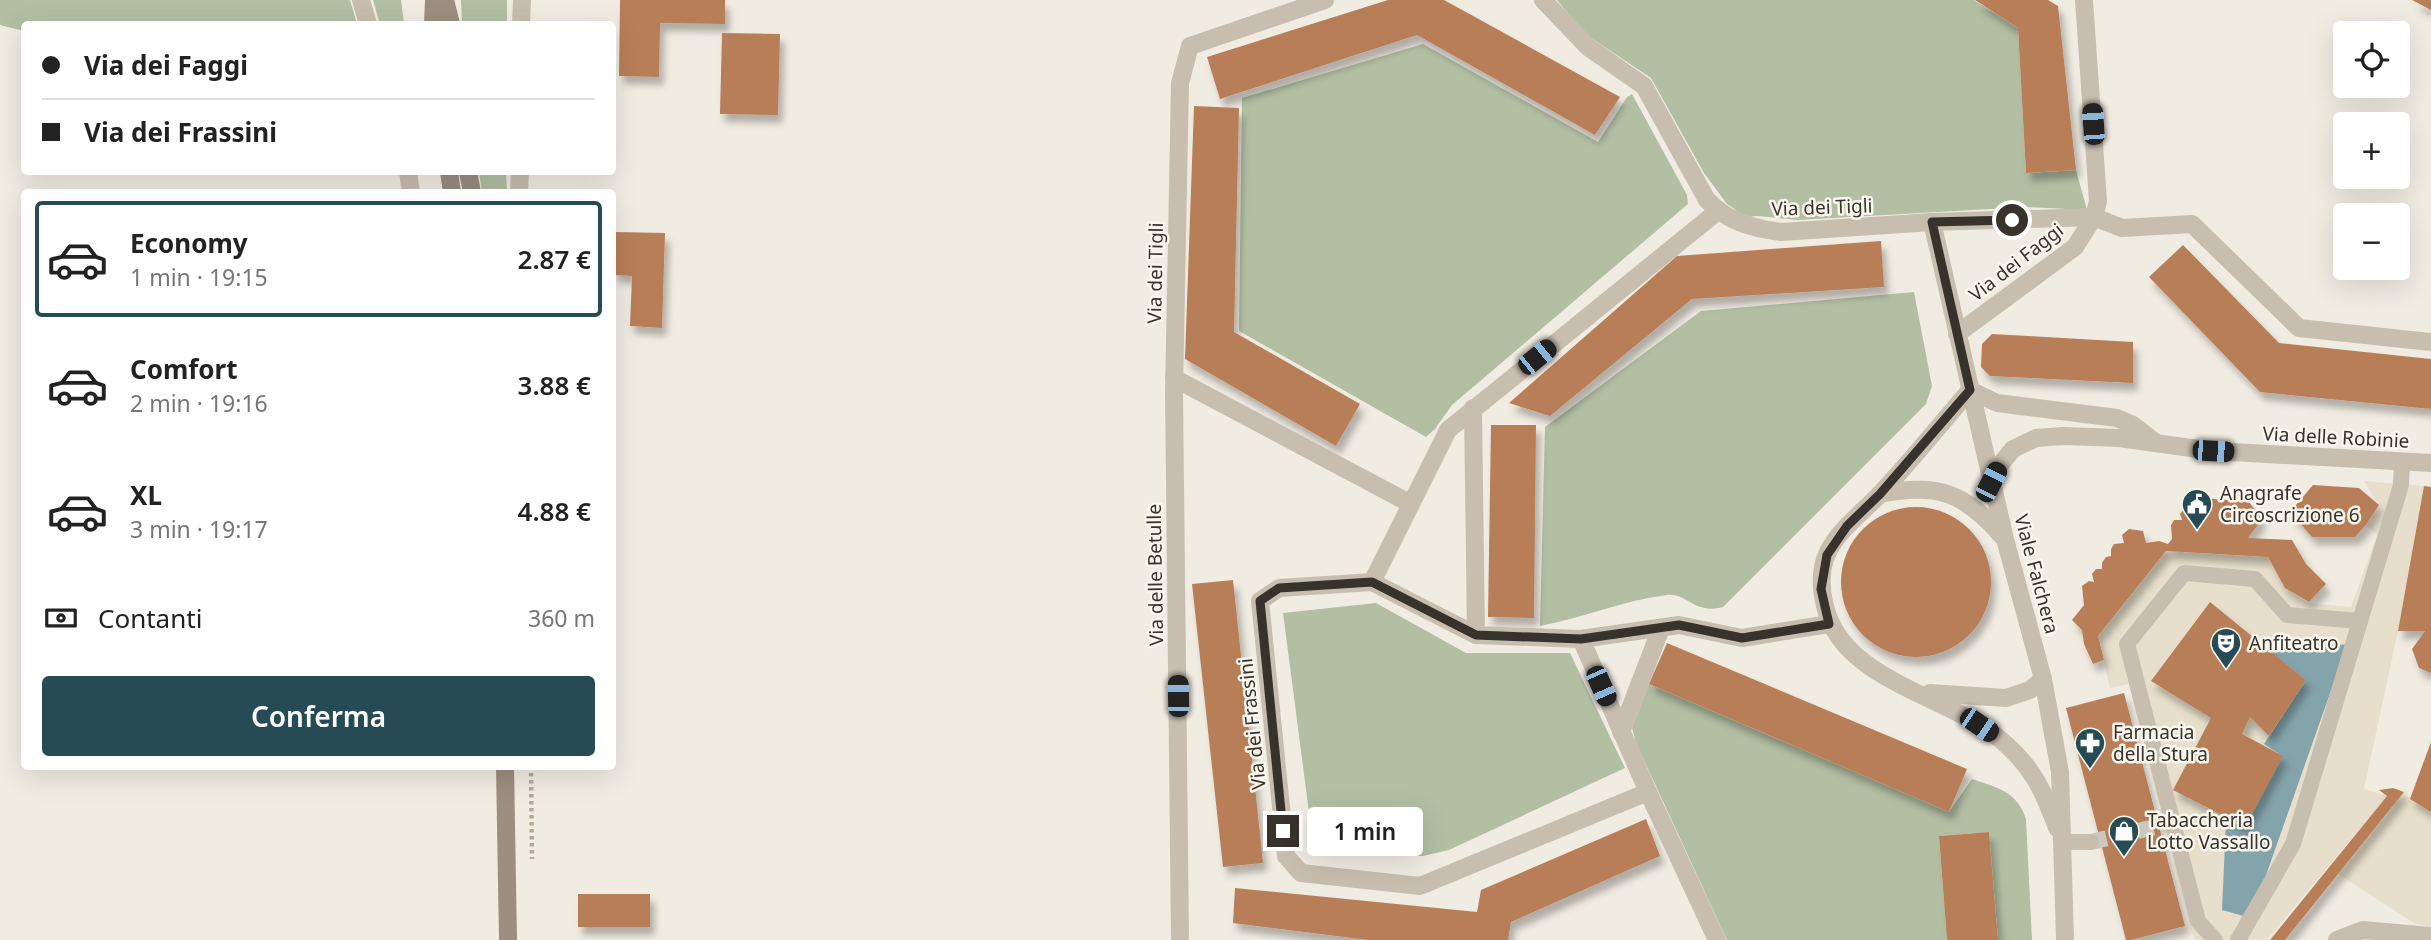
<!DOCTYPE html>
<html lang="it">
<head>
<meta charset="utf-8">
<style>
	body { margin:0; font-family:"Noto Sans",sans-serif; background:#f2f2f2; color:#222; height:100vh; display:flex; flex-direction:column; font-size:26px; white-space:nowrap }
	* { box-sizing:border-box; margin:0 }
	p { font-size:23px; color:#767676 }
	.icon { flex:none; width:38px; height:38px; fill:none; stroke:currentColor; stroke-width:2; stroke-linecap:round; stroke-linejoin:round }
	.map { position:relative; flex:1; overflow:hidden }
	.side { position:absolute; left:21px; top:189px; width:595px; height:581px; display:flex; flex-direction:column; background:#fff; border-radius:7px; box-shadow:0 7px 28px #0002 }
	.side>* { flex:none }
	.banner { position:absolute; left:21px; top:21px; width:595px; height:154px; border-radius:7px; box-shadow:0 7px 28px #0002; display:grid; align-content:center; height:154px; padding:0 21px; background:#fff }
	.buttons { position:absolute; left:2333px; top:21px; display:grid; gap:14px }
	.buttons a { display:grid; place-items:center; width:77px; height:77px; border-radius:7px; background:#fff; box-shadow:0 7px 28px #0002; font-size:35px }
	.end { position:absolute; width:32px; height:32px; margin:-16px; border:9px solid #38322c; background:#fff; box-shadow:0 0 0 4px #fff }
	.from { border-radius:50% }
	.bubble { position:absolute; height:49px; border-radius:7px; background:#fff; box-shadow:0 7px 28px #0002; font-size:23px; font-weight:600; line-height:49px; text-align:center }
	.car { position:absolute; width:21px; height:42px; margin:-21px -10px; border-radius:9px; box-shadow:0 0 5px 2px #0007; background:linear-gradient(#222 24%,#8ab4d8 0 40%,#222 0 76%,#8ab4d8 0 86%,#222 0) }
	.banner b { display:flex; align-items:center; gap:24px; height:66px; font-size:26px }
	.banner b+b { border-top:2px solid #e0e0e0 }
	.banner i { width:18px; height:18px; background:#222 }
	ul { padding:12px 0 0; list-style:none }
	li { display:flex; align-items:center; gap:21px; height:116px; margin:0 14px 10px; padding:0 7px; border:4px solid transparent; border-radius:7px }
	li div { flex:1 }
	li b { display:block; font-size:26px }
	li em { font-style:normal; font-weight:600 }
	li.on { border-color:#264b55 }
	li>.icon { width:63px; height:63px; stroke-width:1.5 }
	.pay { display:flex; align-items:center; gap:18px; height:77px; padding:0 21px; font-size:26px }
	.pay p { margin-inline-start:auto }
	.cta { display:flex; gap:14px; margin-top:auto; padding:14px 21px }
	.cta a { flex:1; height:80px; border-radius:7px; background:#264b55; color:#fff; font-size:28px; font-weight:600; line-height:80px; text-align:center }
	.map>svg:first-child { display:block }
	.green { fill:#b2bfa3 }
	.plaza { fill:#e7dfcb }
	.water { fill:#84a4ab }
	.building { fill:#b87e59; filter:url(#shadow) }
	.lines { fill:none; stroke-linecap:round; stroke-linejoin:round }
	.pedestrian-tunnel { stroke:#ccc7be; stroke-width:16; stroke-dasharray:16 8; stroke-linecap:butt }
	.path { stroke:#b4a999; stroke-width:4.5; stroke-dasharray:3.5 3.5; stroke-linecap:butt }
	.pedestrian { stroke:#c8beaf; stroke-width:16 }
	.minor { stroke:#c8beaf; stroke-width:18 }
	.secondary { stroke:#9c8e80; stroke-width:18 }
	.route { stroke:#38322c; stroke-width:9 }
	.labels { text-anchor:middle; stroke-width:5; stroke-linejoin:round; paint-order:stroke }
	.street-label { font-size:19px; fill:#38322c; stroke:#f9f6ee }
	.poi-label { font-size:19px; fill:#38322c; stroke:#f9f6ee; text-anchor:start }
</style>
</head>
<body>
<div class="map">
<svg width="2431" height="940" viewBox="0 0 2431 940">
	<defs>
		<filter id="shadow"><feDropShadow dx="4.5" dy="8" stdDeviation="3.5" flood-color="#0004"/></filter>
	</defs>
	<rect width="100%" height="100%" fill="#f1ece2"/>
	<g class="green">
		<path d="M0,0H350L357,24H24V31L0,25Z"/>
		<path d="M373,0H401L404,24H380Z"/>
		<path d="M461,0H507V24H462Z"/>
		<path d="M1557,0H1974L2018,28L2026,173L2076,170L2087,210L2025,207L1798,220L1757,216L1739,218L1736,210L1727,204L1704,173L1651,78L1585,34Z"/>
		<path d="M1423,44L1598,142L1627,97L1632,94L1687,195L1688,204L1452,405L1435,429L1426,437L1239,331L1242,98Z"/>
		<path d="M479,172H506L507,192H482Z"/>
		<path d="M1914,292L1932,386L1926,404L1723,607C1694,615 1688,593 1667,595C1624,600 1583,618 1540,626L1545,427L1701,311Z"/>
		<path d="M1376,603L1466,653H1570L1625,768L1449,850L1423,856L1395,855L1313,843L1283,613Z"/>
		<path d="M1649,684L1949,812L1972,779C1998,788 2017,791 2026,819L2032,940H1998L1989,832L1939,836L1947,940H1727L1636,743L1632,728Z"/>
	</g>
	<g class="plaza">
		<path d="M2364,481L2424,486L2398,631L2364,789L2387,796L2267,940H2196L2190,928L2129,684L2110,688L2098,636L2166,551L2268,557L2285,588L2308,603L2351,607L2377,535L2366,525L2379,505Z"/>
		<path d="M2404,792L2410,799L2431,812V927L2414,923L2338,874Z"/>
	</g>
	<path class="water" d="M2282,641L2347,645L2251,918L2222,910L2226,821L2245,827L2282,756L2264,744L2306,680L2272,653Z"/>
	<g class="building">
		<path d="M620,0H725V24L660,23L659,77L619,76Z"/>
		<path d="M1388,0H1444L1620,97L1595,135L1417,35L1220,99L1207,57Z"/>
		<path d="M1975,0H2048L2058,6L2076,170L2026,173L2018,28Z"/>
		<path d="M2412,0H2431V10Z"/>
		<path d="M722,33L780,34L778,115L720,114Z"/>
		<path d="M1194,106L1239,108L1234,332L1360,404L1336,446L1185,359Z"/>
		<path d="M614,232L665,233L662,328L630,326L632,276L613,275Z"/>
		<path d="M1881,241L1884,287L1692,299L1550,416L1509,403L1677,256Z"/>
		<path d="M2183,245L2279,343L2431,359V409L2260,392L2149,277Z"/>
		<path d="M1992,334L2133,342V383L1990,376L1981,367L1982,344Z"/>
		<path d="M1491,425H1536L1534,618L1488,617Z"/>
		<path d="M2313,485L2359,488L2379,505L2366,525L2355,537H2312L2290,512Z"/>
		<path d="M2424,486L2431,487V673L2419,668L2412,649L2425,631H2398Z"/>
		<path d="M2193,497L2249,502L2262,519L2248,538L2292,540L2306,564L2326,584L2309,602L2285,588L2268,557L2166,551L2098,636L2104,660L2093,664L2084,644L2082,630L2072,620L2084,605L2082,586L2089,581L2094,582L2092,574L2096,569H2102V563L2106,557L2111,556V549L2114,544L2124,543L2122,535L2129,529L2143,531L2146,543L2159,541L2168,544L2172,539L2171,525L2174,520H2182L2180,514Z"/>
		<circle cx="1916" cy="582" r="75"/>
		<path d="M1233,580L1263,863L1223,867L1192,584Z"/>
		<path d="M2210,602L2306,680L2269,736L2250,717L2242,734L2283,756L2245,827L2173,790L2211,718L2151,681Z"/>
		<path d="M1667,643L1967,769L1949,812L1649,684Z"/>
		<path d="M2124,693L2185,926L2131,940H2126L2066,708Z"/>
		<path d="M2431,742V812L2410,799Z"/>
		<path d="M2393,788L2404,792L2285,940H2270L2387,796L2379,790Z"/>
		<path d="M1646,819L1660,856L1511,922L1508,940H1368L1233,923L1235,888L1477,912L1481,890Z"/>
		<path d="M1989,832L1998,940H1947L1939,836Z"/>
		<rect x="578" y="894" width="72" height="33"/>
	</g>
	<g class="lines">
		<path class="pedestrian-tunnel" d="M2091,842L2172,823"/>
		<path class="path" d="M531,766L532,859"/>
		<g class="pedestrian">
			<path d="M2063,842H2091"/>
			<path d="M2215,940L2198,921L2127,644L2184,573L2255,579L2287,615L2360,621"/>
			<path d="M2238,940L2293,844L2401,485L2402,462"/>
		</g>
		<g class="minor">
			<path d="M361,0L368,24"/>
			<path d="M1543,0L1588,47L1644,86L1707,200C1728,222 1752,228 1781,232L1932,222L2094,217L2122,228L2192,224L2299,328L2431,342"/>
			<path d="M521,24L522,0"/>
			<path d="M408,172L411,192"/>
			<path d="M519,192L520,172"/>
			<path d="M1932,222L2005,539L2043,679L2060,772L2065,940"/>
			<path d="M1957,334L2075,247L2094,217L2098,201L2084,0"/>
			<path d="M1174,378L1411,504"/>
			<path d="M1970,390C1940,425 1911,461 1879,495C1862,513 1838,530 1827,554C1820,570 1821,590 1825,606C1842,681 1948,695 2001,740C2033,767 2043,790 2057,828"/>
			<path d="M1970,390L1997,403L2117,418L2133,425L2155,442"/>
			<path d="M1473,408L1476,635L1581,639L1679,625L1742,638L1829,624"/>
			<path d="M1991,482L1999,466L2013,449L2036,438L2063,436L2119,438L2213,451L2431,463"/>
			<path d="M1880,494C1938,482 1965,493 2003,537"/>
			<path d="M1372,582L1448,430L1718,211"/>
			<path d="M1476,635L1372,582L1279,588L1260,601L1286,856L1301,873L1420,886L1648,792"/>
			<path d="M1581,639L1648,792L1717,940"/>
			<path d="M1930,693L2006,698L2030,690L2043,679"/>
			<path d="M1621,732L1661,628"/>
			<path d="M1180,940L1174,392L1180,83L1190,46L1325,0"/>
			<path d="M2337,940L2363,930L2431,936"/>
		</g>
		<g class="secondary">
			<path d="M445,0L451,24"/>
			<path d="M433,24L434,0"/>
			<path d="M449,172L452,192"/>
			<path d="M468,172L472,192"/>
			<path d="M505,766L508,940"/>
		</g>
	</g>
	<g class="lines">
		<path class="route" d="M1283,831L1260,601L1279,588L1372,582L1476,635L1581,639L1679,625L1742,638L1829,624L1821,589L1827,555L1847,526L1880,494L1970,390L1932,222L2012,220"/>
	</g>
	<defs>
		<g id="civic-pin" transform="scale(1.575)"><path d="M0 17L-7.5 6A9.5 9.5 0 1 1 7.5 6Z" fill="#264b55" stroke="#f9f6ee"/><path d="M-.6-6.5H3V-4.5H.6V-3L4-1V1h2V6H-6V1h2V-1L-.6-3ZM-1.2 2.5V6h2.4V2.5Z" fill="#fff"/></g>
		<g id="theatre-pin" transform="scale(1.575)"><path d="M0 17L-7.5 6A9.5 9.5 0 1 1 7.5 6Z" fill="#264b55" stroke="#f9f6ee"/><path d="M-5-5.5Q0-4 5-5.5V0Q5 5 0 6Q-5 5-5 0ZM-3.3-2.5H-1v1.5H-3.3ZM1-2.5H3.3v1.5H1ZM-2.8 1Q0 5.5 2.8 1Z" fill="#fff"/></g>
		<g id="pharmacy-pin" transform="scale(1.575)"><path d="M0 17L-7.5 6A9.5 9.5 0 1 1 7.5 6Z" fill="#264b55" stroke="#f9f6ee"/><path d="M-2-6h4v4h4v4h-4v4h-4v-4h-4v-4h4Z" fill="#fff"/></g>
		<g id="shop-pin" transform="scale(1.575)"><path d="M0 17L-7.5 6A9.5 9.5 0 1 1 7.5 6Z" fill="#264b55" stroke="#f9f6ee"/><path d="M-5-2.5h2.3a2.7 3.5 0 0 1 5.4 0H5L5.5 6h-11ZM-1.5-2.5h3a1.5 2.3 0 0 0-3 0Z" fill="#fff"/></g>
	</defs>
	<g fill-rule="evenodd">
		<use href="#civic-pin" x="2197" y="504"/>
		<use href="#theatre-pin" x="2226" y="643"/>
		<use href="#pharmacy-pin" x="2090" y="743"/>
		<use href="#shop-pin" x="2124" y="831"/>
	</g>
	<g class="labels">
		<g class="street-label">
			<text transform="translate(1822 207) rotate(-2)" y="7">Via dei Tigli</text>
			<text transform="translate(2016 262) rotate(-38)" y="7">Via dei Faggi</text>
			<text transform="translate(1155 273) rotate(-89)" y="7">Via dei Tigli</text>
			<text transform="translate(2336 437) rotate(3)" y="7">Via delle Robinie</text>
			<text transform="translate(2037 574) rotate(75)" y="7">Viale Falchera</text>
			<text transform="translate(1155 575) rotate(-91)" y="7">Via delle Betulle</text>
			<text transform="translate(1252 724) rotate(-96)" y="7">Via dei Frassini</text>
		</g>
		<g class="poi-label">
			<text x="2220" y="500">Anagrafe<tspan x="2220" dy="22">Circoscrizione 6</tspan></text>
			<text x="2249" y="650">Anfiteatro</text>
			<text x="2113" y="739">Farmacia<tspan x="2113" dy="22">della Stura</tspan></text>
			<text x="2147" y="827">Tabaccheria<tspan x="2147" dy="22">Lotto Vassallo</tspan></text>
		</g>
	</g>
</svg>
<div class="buttons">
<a><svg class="icon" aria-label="locate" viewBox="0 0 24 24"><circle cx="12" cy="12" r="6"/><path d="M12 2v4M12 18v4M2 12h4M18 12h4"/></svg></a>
<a>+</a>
<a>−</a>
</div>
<i class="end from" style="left:2012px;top:220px"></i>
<i class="end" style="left:1283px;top:831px"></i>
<div class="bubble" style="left:1307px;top:807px;width:116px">1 min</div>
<i class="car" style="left:2093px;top:124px;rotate:356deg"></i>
<i class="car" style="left:1537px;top:357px;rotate:51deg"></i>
<i class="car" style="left:2213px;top:451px;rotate:93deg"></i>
<i class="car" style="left:1991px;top:482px;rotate:27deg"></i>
<i class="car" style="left:1601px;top:686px;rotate:156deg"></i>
<i class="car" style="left:1178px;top:696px;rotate:359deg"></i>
<i class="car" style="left:1979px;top:725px;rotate:124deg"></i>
<div class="banner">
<b><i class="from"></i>Via dei Faggi</b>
<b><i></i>Via dei Frassini</b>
</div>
<section class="side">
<ul>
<li class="on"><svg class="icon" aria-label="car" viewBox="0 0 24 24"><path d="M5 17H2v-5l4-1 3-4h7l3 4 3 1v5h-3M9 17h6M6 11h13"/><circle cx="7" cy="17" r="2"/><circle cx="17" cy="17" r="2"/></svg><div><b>Economy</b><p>1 min · 19:15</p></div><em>2.87 €</em></li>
<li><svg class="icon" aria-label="car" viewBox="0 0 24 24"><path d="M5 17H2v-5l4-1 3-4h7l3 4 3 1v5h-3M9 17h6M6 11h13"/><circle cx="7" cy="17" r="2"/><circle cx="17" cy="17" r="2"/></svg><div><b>Comfort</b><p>2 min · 19:16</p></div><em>3.88 €</em></li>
<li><svg class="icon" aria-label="car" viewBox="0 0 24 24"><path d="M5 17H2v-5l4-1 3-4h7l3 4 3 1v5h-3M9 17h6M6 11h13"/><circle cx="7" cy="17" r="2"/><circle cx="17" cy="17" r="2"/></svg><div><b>XL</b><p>3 min · 19:17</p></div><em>4.88 €</em></li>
</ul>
<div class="pay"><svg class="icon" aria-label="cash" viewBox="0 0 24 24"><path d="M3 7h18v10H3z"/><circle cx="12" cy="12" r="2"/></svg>Contanti<p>360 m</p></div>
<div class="cta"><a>Conferma</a></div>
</section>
</div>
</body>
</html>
